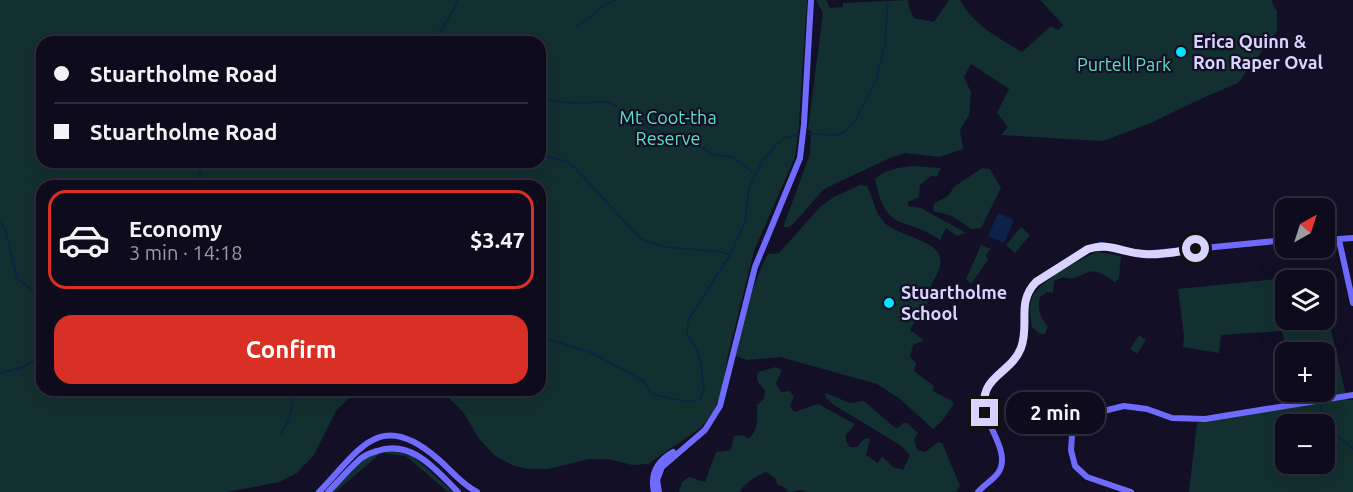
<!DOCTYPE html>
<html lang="en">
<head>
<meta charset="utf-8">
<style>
	body { margin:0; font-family:Ubuntu,sans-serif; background:#171425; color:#f1f3f6; height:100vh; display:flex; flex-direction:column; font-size:22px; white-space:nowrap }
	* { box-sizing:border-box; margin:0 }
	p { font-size:20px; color:#9b9ba3 }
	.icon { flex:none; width:33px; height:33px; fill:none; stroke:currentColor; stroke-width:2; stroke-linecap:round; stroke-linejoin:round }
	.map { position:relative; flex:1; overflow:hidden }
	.drawer { position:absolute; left:36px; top:180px; width:510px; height:216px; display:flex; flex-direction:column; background:#0e0b1c; border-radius:18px; box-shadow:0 6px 24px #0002,0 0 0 2px #2e2b3b }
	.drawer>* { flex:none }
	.hud { position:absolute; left:36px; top:36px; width:510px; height:132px; border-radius:18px; box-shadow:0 6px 24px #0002,0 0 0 2px #2e2b3b; display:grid; align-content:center; height:132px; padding:0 18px; background:#0e0b1c }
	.needle { width:39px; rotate:39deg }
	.tools { position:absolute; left:1275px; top:198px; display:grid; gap:12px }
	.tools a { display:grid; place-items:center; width:60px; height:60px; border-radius:12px; background:#0e0b1c; box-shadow:0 6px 24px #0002,0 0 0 2px #2e2b3b; font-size:30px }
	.end { position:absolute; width:27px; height:27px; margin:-14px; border:8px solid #d9d4ff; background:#111; box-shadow:0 0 0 3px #111 }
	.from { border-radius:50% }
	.bubble { position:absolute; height:42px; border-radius:18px; background:#0e0b1c; box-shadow:0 6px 24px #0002,0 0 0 2px #2e2b3b; font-size:20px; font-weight:600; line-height:42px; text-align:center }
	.hud b { display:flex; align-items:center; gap:21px; height:57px; font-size:22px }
	.hud b+b { border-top:2px solid #2e2b3b }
	.hud i { width:15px; height:15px; background:#f1f3f6 }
	ul { padding:10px 0 0; list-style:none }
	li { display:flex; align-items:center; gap:18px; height:99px; margin:0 12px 9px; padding:0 6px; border:3px solid #2e2b3b; border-radius:18px }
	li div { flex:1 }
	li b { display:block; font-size:22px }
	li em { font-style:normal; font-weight:600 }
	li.selected { border-color:#d93025 }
	li>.icon { width:54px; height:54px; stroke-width:1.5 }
	.cta { display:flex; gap:12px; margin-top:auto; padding:12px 18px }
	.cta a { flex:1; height:69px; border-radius:18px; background:#d93025; color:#fff; font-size:24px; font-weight:600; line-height:69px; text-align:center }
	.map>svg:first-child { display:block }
	.green { fill:#12302f; fill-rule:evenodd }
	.water { fill:#0c2248 }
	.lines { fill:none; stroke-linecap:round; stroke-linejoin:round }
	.stream { stroke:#0c2248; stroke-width:1.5 }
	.secondary { stroke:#6f6bff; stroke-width:6 }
	.route { stroke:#d9d4ff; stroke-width:8 }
	.poi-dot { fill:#00e5ff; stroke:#130f26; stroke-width:2 }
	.labels { text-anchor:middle; stroke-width:4.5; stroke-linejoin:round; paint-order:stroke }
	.poi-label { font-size:18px; font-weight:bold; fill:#d9d4ff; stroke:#130f26; text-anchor:start }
	.park-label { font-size:18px; fill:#5fe0c0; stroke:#130f26 }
</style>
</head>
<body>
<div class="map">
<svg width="1353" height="492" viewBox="0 0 1353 492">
	<rect width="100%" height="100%" fill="#130f26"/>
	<g class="green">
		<path d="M0,0H807L799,124L795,157L754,251L728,355L721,394L714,410L702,427L648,464L632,465L608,459H589L548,469H527L512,465L494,455L480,440L463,412L447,396L437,390H540V186H42V390H362L350,397L336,411L314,455L297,473L279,482L228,492H0ZM42,42H540V162H42Z"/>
		<path d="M816,0H826L830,8L843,7V3L908,0L909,8L914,18L934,22L949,0H960C973,25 999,38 1022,52L1051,26L1058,30L1063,25L1040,0H1271L1277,11V31L1238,83L1196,101L1151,123L1103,141L1001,135L1008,127L997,113L1009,89L971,64L964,77L971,92L969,115L960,130L963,149L939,157L905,153L890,158L824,189L794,223L789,227H783L810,154L811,131L808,129L823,13Z"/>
		<path d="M913,166L941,168L937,176H931L920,185L919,197L908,202V206L921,208L966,233L957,236L946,228L940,240C905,215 886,235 875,179C884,170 900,167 913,166Z"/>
		<path d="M982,168L990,169L1001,188L981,228L971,229L952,216L934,211L933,207L935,203L948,196L954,187Z"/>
		<path d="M860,185L867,186C873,197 874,210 882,220C897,239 946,238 940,266C938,274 933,281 930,288L933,291C928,307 917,316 910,330L924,340L913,345L910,357L916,363L914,371L934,386L933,391L952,401L954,404L942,421L933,429L900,399L877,384L780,357L747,360L736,356C737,334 756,274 768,254L779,253L821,206L834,197Z"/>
		<path d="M1021,227L1030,235L1015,253L1006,245Z"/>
		<path d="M981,245L991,249L986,255L988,260L971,284L966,279Z"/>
		<path d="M1098,252L1121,256L1119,278L1115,282C1109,279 1104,274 1097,272C1083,269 1078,283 1063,277L1054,281L1053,293L1047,292L1040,297C1037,308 1040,318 1048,326L1045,334H1040L1032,327C1031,318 1028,307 1032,298C1038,282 1082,257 1098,252Z"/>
		<path d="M1318,275L1319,280H1286V320H1324L1325,303L1347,400H1353V492H1189L1197,423L1287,408L1283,388H1285L1286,392H1324V352H1287L1282,331L1221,335L1219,353L1183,347L1184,336L1178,289ZM1286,424H1324V464H1286Z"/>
		<path d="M1139,335L1146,340L1137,354L1130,349Z"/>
		<path d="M776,367L782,370L776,384L781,392L790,391L794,397L790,406L794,412L818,404L855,424L846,435V441L850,447H857L864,439L869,438L870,440L866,455L878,463L882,456L893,467L903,470L910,455L900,445L834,405L826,398L825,393L850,403L864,401L894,427L898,428L903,423H907L918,433L914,440L917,450L925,452L938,442L942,443L960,486L956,492H806L801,490L789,492L782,486L777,485L776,479L766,472C758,476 744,482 740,492H679L682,482L689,477L705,482L716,452L731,450L734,436L742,435L749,439C758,430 758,418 757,405L764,399L765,390C759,384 755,380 758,372Z"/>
		<path d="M394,450L414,457L453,492H448L406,456L381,453L335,492H331L368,456Z"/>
	</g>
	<path class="water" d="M998,213L1014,220L1004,243L988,236Z"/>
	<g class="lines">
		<g class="stream">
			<path d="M577,26L592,16L598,9L615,0"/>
			<path d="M434,42L454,9L457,0"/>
			<path d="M545,100L569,103L606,102L615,105L624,113L651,129L692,141L712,154L733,157L754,173"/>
			<path d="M807,134L837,135L844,132L854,123L876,80L885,45L888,0"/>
			<path d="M540,155L566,161L576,169L641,239L665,247L723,252L730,255"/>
			<path d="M200,162V186"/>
			<path d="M365,185L366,186"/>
			<path d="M0,222L5,229L17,278L42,298"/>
			<path d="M540,337L590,352L644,381L650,392L656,395L688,402L700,399L704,389L701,364L697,350L687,334L688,320L730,255L745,222L749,188L763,160L776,145L784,138L802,134"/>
			<path d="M0,373L23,367L42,356"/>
			<path d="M1319,392L1320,397"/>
			<path d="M1321,405C1324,426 1337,436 1353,449"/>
			<path d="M281,434L288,422L296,390"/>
		</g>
		<g class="secondary">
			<path d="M1324,240L1353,238"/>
			<path d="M1339,240L1353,303"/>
			<path d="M319,492C359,451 379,407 438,459C451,470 461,484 477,492"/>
			<path d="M328,492C338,482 347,471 357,462C362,456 370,453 377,451C412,439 436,470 458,492"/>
			<path d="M654,492C650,474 657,461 673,452"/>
			<path d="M659,492L657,480L662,467L705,430L720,406L755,267L800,158L804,124L811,0"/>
			<path d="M978,492C984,485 993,480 998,473C1013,451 981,423 984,398C986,374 1013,368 1021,347C1030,323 1016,303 1036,282L1087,249L1101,245L1143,254L1286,240"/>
			<path d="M1131,492L1087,477L1075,466L1071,450L1072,436L1077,426L1095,413L1124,406L1147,409L1172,418L1205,419L1353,395"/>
		</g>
	</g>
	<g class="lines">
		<path class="route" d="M985,413C978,375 1010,376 1021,348C1030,323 1016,303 1036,282L1088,249C1108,242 1123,253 1144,254C1160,256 1179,251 1196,249"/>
	</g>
	<g class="poi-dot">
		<circle cx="1181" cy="52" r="6"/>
		<circle cx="889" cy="303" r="6"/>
	</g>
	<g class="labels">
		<g class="poi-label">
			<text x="1193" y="48">Erica Quinn &amp;<tspan x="1193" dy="21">Ron Raper Oval</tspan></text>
			<text x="901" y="299">Stuartholme<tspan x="901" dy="21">School</tspan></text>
		</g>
		<g class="park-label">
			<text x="1124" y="71">Purtell Park</text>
			<text x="668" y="124">Mt Coot-tha<tspan x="668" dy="21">Reserve</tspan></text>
		</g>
	</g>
</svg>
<div class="tools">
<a><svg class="needle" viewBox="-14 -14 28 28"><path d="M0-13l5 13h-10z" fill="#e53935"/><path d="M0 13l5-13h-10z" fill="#9b9ba3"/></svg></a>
<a><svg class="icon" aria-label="layers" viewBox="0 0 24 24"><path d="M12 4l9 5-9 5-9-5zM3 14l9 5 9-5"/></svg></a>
<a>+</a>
<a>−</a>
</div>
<i class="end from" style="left:1196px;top:249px"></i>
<i class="end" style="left:985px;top:413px"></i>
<div class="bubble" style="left:1006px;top:392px;width:99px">2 min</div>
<div class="hud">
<b><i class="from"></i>Stuartholme Road</b>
<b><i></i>Stuartholme Road</b>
</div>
<section class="drawer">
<ul>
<li class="selected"><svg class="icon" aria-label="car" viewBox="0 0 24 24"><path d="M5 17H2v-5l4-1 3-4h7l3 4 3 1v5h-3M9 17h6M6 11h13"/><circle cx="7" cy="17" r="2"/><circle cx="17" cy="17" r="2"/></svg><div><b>Economy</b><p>3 min · 14:18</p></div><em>$3.47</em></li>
</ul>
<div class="cta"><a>Confirm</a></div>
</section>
</div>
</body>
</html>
